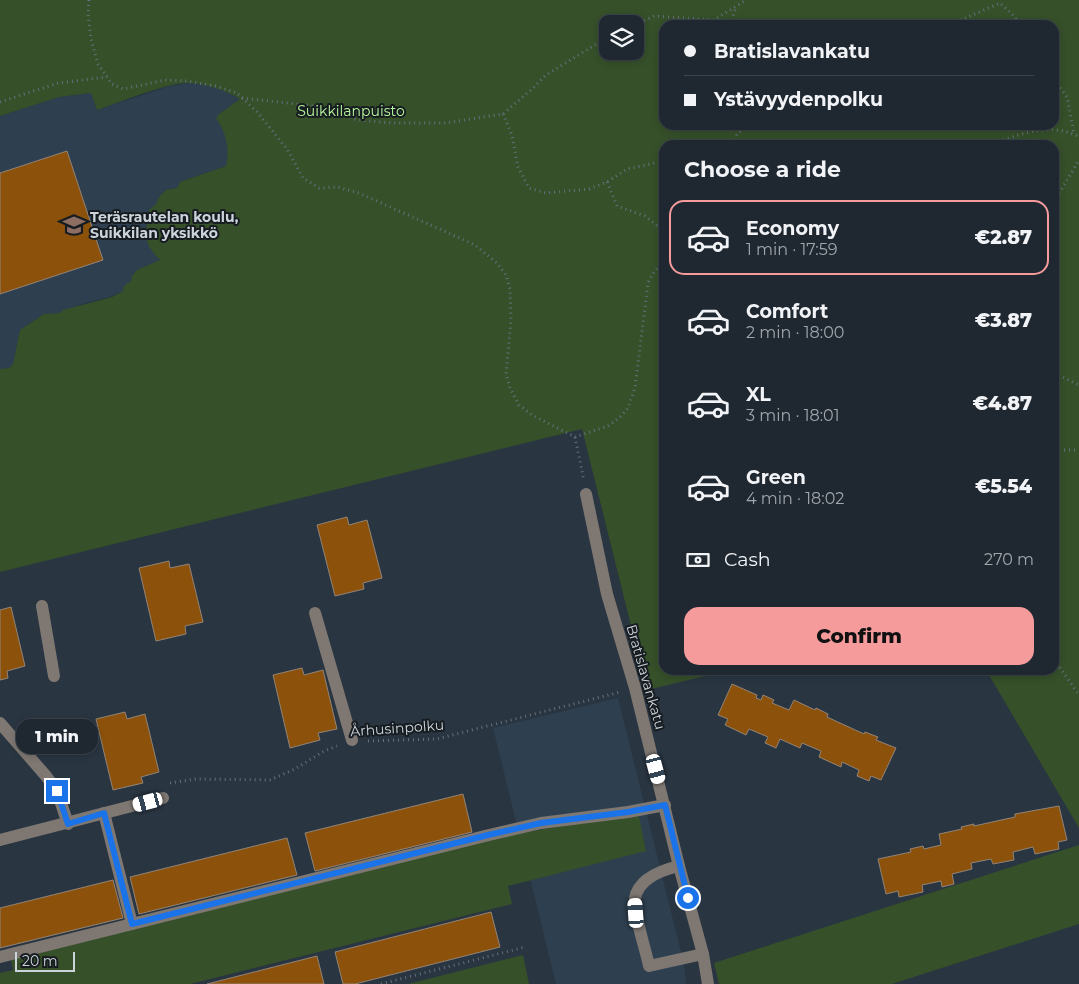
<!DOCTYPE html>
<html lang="en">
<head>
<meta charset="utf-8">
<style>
	body { margin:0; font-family:Montserrat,sans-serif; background:#2c343d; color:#f1f3f6; height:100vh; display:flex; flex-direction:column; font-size:19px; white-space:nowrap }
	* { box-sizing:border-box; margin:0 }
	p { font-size:16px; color:#a1a6ab }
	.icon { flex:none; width:28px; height:28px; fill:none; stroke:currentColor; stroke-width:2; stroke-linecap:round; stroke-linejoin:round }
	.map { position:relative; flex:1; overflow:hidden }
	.panel { position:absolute; left:659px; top:140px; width:400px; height:535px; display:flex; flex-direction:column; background:#1f2831; border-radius:15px; box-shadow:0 2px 8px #0003,0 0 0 1px #3c444d }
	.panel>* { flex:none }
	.guide { position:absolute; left:659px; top:20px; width:400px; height:110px; border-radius:15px; box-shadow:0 2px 8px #0003,0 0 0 1px #3c444d; display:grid; align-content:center; height:110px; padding:0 25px; background:#1f2831 }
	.controls { position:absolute; left:599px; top:15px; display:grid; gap:10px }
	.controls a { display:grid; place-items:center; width:45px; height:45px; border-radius:10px; background:#1f2831; box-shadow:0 2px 8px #0003,0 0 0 1px #3c444d; font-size:25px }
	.scale { position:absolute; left:15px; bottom:12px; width:60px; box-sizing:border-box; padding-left:5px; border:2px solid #ccd4db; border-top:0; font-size:14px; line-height:18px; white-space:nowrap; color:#ccd4db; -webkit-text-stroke:4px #171c21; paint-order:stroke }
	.end { position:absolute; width:22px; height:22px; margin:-11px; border:6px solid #1a73e8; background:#fff; box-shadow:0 0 0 2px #fff }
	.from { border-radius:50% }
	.bubble { position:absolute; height:35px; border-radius:15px; background:#1f2831; box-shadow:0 2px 8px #0003,0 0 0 1px #3c444d; font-size:16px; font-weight:800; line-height:35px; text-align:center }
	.car { position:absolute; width:15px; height:30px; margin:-15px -8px; border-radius:6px; box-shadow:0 0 4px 1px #0007; background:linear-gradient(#fff 24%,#345 0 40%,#fff 0 76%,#345 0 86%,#fff 0) }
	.guide b { display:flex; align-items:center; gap:18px; height:48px; font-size:19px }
	.guide b+b { border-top:1px solid #3c444d }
	.guide i { width:12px; height:12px; background:#f1f3f6 }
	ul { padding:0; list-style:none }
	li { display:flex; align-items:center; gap:15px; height:75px; margin:0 10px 8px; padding:0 15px; border:2px solid transparent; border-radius:15px }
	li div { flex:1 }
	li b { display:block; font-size:19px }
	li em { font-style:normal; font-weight:800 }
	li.current { border-color:#f59b9c }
	li>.icon { width:45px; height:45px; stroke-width:1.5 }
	h2 { padding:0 25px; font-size:22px; line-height:60px }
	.pay { display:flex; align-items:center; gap:12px; height:55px; padding:0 25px; font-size:19px }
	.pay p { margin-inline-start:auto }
	.button { display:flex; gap:10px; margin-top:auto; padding:10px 25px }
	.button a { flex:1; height:58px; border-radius:15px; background:#f59b9c; color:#111; font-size:20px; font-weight:800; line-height:58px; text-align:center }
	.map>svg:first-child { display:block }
	.built { fill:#2e3f4f }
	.green { fill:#36502a; fill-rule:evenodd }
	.building { fill:#8c520c; stroke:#928477 }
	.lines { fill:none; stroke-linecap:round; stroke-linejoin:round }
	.path { stroke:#66707b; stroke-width:3; stroke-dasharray:1 4; stroke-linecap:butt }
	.minor { stroke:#7e7772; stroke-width:12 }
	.route { stroke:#1a73e8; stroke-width:6 }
	.labels { text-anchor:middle; stroke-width:4; stroke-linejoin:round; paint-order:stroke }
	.park-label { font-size:14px; fill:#b7f89b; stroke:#171c21 }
	.poi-label { font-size:14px; font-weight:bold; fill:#ccd4db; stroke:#171c21; text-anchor:start }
	.street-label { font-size:14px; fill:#ccd4db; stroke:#171c21 }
</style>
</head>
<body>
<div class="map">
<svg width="1079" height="984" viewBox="0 0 1079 984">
	<rect width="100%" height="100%" fill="#293541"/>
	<g class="built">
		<path d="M189,83L217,87L240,99L219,114L227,141L228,154L226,166L180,182L177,188L166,190L159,197L156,204L149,210L146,231L160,260L137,270L132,280L123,291L112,296L82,304L60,313L44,314L20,330L13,364L9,368L0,369V116L59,97L92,93L97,110L170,86Z"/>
		<path d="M618,698L684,964L686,984H556L493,728Z"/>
	</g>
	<g class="green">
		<path d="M0,0H1079V828L986,670H1054V145H664V670H730L647,690L582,429L0,572V369L9,368L13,364L20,330L44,314L60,313L63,310L112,297L123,291L124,286L132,280L131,277L137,270L160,260C141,241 146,234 149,210L156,204L159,197L166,190L177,188L180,182L226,166C230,147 226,133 216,118L219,114L240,99C224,90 208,84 189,83C165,83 121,102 97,110L91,93L59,97L0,116ZM608,24H635V51H608ZM664,25H1054V125H664Z"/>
		<path d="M639,816L646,851L508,886L512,904L190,984H0V973L13,970L11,959L502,837L571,824Z"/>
		<path d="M1079,845V924L892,984H719L714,963Z"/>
		<path d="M523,955L529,984H408Z"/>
	</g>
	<g class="building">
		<path d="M67,151L103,260L0,294V173Z"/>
		<path d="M347,517L349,525L367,520L382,578L363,583L364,589L335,596L317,525Z"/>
		<path d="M169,561L170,568L189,564L203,622L185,626L186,634L156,641L139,568Z"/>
		<path d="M11,607L25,666L7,671L8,678L0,680V610Z"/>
		<path d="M302,668L304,675L323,670L337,729L318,733L320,740L290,748L273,675Z"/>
		<path d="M732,684L757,695L756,698L761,700L763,695L774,700L772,703L789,710L794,700L815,710L816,708L828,714L827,717L864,734L865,732L878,737L876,740L896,748L881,780L871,776L869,781L857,776L859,770L842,762L841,767L819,757L821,751L802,743L800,748L780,739L776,748L765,743L768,737L749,729L746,735L725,725L728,719L718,715Z"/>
		<path d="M125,712L127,719L145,714L159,772L141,777L143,783L113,790L96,719Z"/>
		<path d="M463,794L472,832L315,871L305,833Z"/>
		<path d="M1059,806L1067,840L1058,842L1059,849L1035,854L1033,847L1013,852L1014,860L993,864L991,859L971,863L972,869L952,874L954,884L942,887L941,881L922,885L923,892L899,897L898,891L886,894L878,859L911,852L910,849L923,846L924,849L941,845L939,834L962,829L961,827L974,824V826L1015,817V814Z"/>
		<path d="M287,838L297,875L139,914L130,877Z"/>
		<path d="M113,880L123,918L0,948V908Z"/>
		<path d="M491,912L500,947L355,984H343L335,952Z"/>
		<path d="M317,956L324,984H207Z"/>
	</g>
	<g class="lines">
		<g class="path">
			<path d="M89,0L88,14L91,39L98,64L112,84L123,89L165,80L186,81L216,86L237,93L257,112L287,149L303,178L319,188L337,187L359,193L475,245L497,263L506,275L510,289L511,320L506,374L510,388L519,405L532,415L575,437L608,426L620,417L628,408L635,388L648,283C652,275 655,268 664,264"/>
			<path d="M635,25L654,16L714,20L746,0"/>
			<path d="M730,25L736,7"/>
			<path d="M941,25L961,20L1000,3L1015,17L1019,25"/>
			<path d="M1054,80L1067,97L1074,134"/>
			<path d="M242,98L315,106L358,120L392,123H445L503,114L531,90L546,75L608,37"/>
			<path d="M0,102L58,83L107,77"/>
			<path d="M503,114L512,135L518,167L529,188L546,193L589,189L607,182L627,169L664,161"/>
			<path d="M758,125L771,128L784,125"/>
			<path d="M734,145L737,133L754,125"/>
			<path d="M989,145C1018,135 1050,121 1079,137"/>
			<path d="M607,182L617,206L645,216L664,231"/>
			<path d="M1054,202L1079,160"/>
			<path d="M1054,373L1079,385"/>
			<path d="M575,437L584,481"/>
			<path d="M1054,450H1079"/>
			<path d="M1054,659L1079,695"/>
			<path d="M368,741L437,739L620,692"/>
			<path d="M170,783L196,779L270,780L295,769L324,751L337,746"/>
			<path d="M381,984L525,947"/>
		</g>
		<g class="minor">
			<path d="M586,494L607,594L635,688L679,866L703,954L708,984"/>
			<path d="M42,606L54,676"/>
			<path d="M315,613L352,740"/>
			<path d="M0,723L46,776L57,791L68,824"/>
			<path d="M104,813L132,924"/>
			<path d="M0,840L163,798"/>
			<path d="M679,866C662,870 639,878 635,898C633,913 646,950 649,966L703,954"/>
			<path d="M0,957L489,835L541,823L628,812L665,805"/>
		</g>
	</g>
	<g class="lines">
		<path class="route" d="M57,791L68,824L104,813L132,924L488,835L541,823L628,812L665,805L688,898"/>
	</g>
	<defs>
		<g id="school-bare" transform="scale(1.725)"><path d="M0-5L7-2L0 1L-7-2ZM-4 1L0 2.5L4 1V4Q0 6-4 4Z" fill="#8d6e63" stroke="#171c21" stroke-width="2.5" paint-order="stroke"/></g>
	</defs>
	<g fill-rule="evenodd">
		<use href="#school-bare" x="74" y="225"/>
	</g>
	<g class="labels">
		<g class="park-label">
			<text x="351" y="116">Suikkilanpuisto</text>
		</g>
		<g class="poi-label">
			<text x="90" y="222">Teräsrautelan koulu,<tspan x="90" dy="16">Suikkilan yksikkö</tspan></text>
		</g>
		<g class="street-label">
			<text transform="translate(646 677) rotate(74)" y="5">Bratislavankatu</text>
			<text transform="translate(397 728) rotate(-4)" y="5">Århusinpolku</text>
		</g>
	</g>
</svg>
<div class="controls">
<a><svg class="icon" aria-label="layers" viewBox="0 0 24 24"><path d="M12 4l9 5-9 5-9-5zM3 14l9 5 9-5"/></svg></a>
</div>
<div class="scale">20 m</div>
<i class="end from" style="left:688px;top:898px"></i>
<i class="end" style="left:57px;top:791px"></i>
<div class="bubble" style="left:16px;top:719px;width:82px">1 min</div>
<i class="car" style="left:656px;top:769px;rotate:165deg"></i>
<i class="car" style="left:148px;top:802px;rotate:255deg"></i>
<i class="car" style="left:636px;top:913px;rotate:356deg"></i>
<div class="guide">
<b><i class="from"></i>Bratislavankatu</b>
<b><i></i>Ystävyydenpolku</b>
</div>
<section class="panel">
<h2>Choose a ride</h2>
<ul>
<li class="current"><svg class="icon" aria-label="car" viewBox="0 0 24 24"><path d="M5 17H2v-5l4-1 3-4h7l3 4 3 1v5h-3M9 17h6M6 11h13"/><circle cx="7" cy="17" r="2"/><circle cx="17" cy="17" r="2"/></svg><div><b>Economy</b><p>1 min · 17:59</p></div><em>€2.87</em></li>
<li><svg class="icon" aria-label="car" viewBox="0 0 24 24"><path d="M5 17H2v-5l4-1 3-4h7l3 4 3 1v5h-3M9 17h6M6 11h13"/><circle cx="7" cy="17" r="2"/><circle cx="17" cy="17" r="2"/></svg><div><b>Comfort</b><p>2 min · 18:00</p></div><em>€3.87</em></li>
<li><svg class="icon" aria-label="car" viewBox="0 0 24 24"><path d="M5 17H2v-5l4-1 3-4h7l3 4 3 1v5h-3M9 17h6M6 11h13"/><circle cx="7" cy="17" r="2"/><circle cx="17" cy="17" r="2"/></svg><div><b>XL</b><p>3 min · 18:01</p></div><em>€4.87</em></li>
<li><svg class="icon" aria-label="car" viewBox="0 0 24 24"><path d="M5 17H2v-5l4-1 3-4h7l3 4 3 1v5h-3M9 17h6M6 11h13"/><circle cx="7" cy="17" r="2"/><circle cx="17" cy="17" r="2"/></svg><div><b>Green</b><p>4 min · 18:02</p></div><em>€5.54</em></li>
</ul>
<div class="pay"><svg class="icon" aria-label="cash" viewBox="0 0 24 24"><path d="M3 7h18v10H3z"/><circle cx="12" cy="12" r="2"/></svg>Cash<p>270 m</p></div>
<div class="button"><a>Confirm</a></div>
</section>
</div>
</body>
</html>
